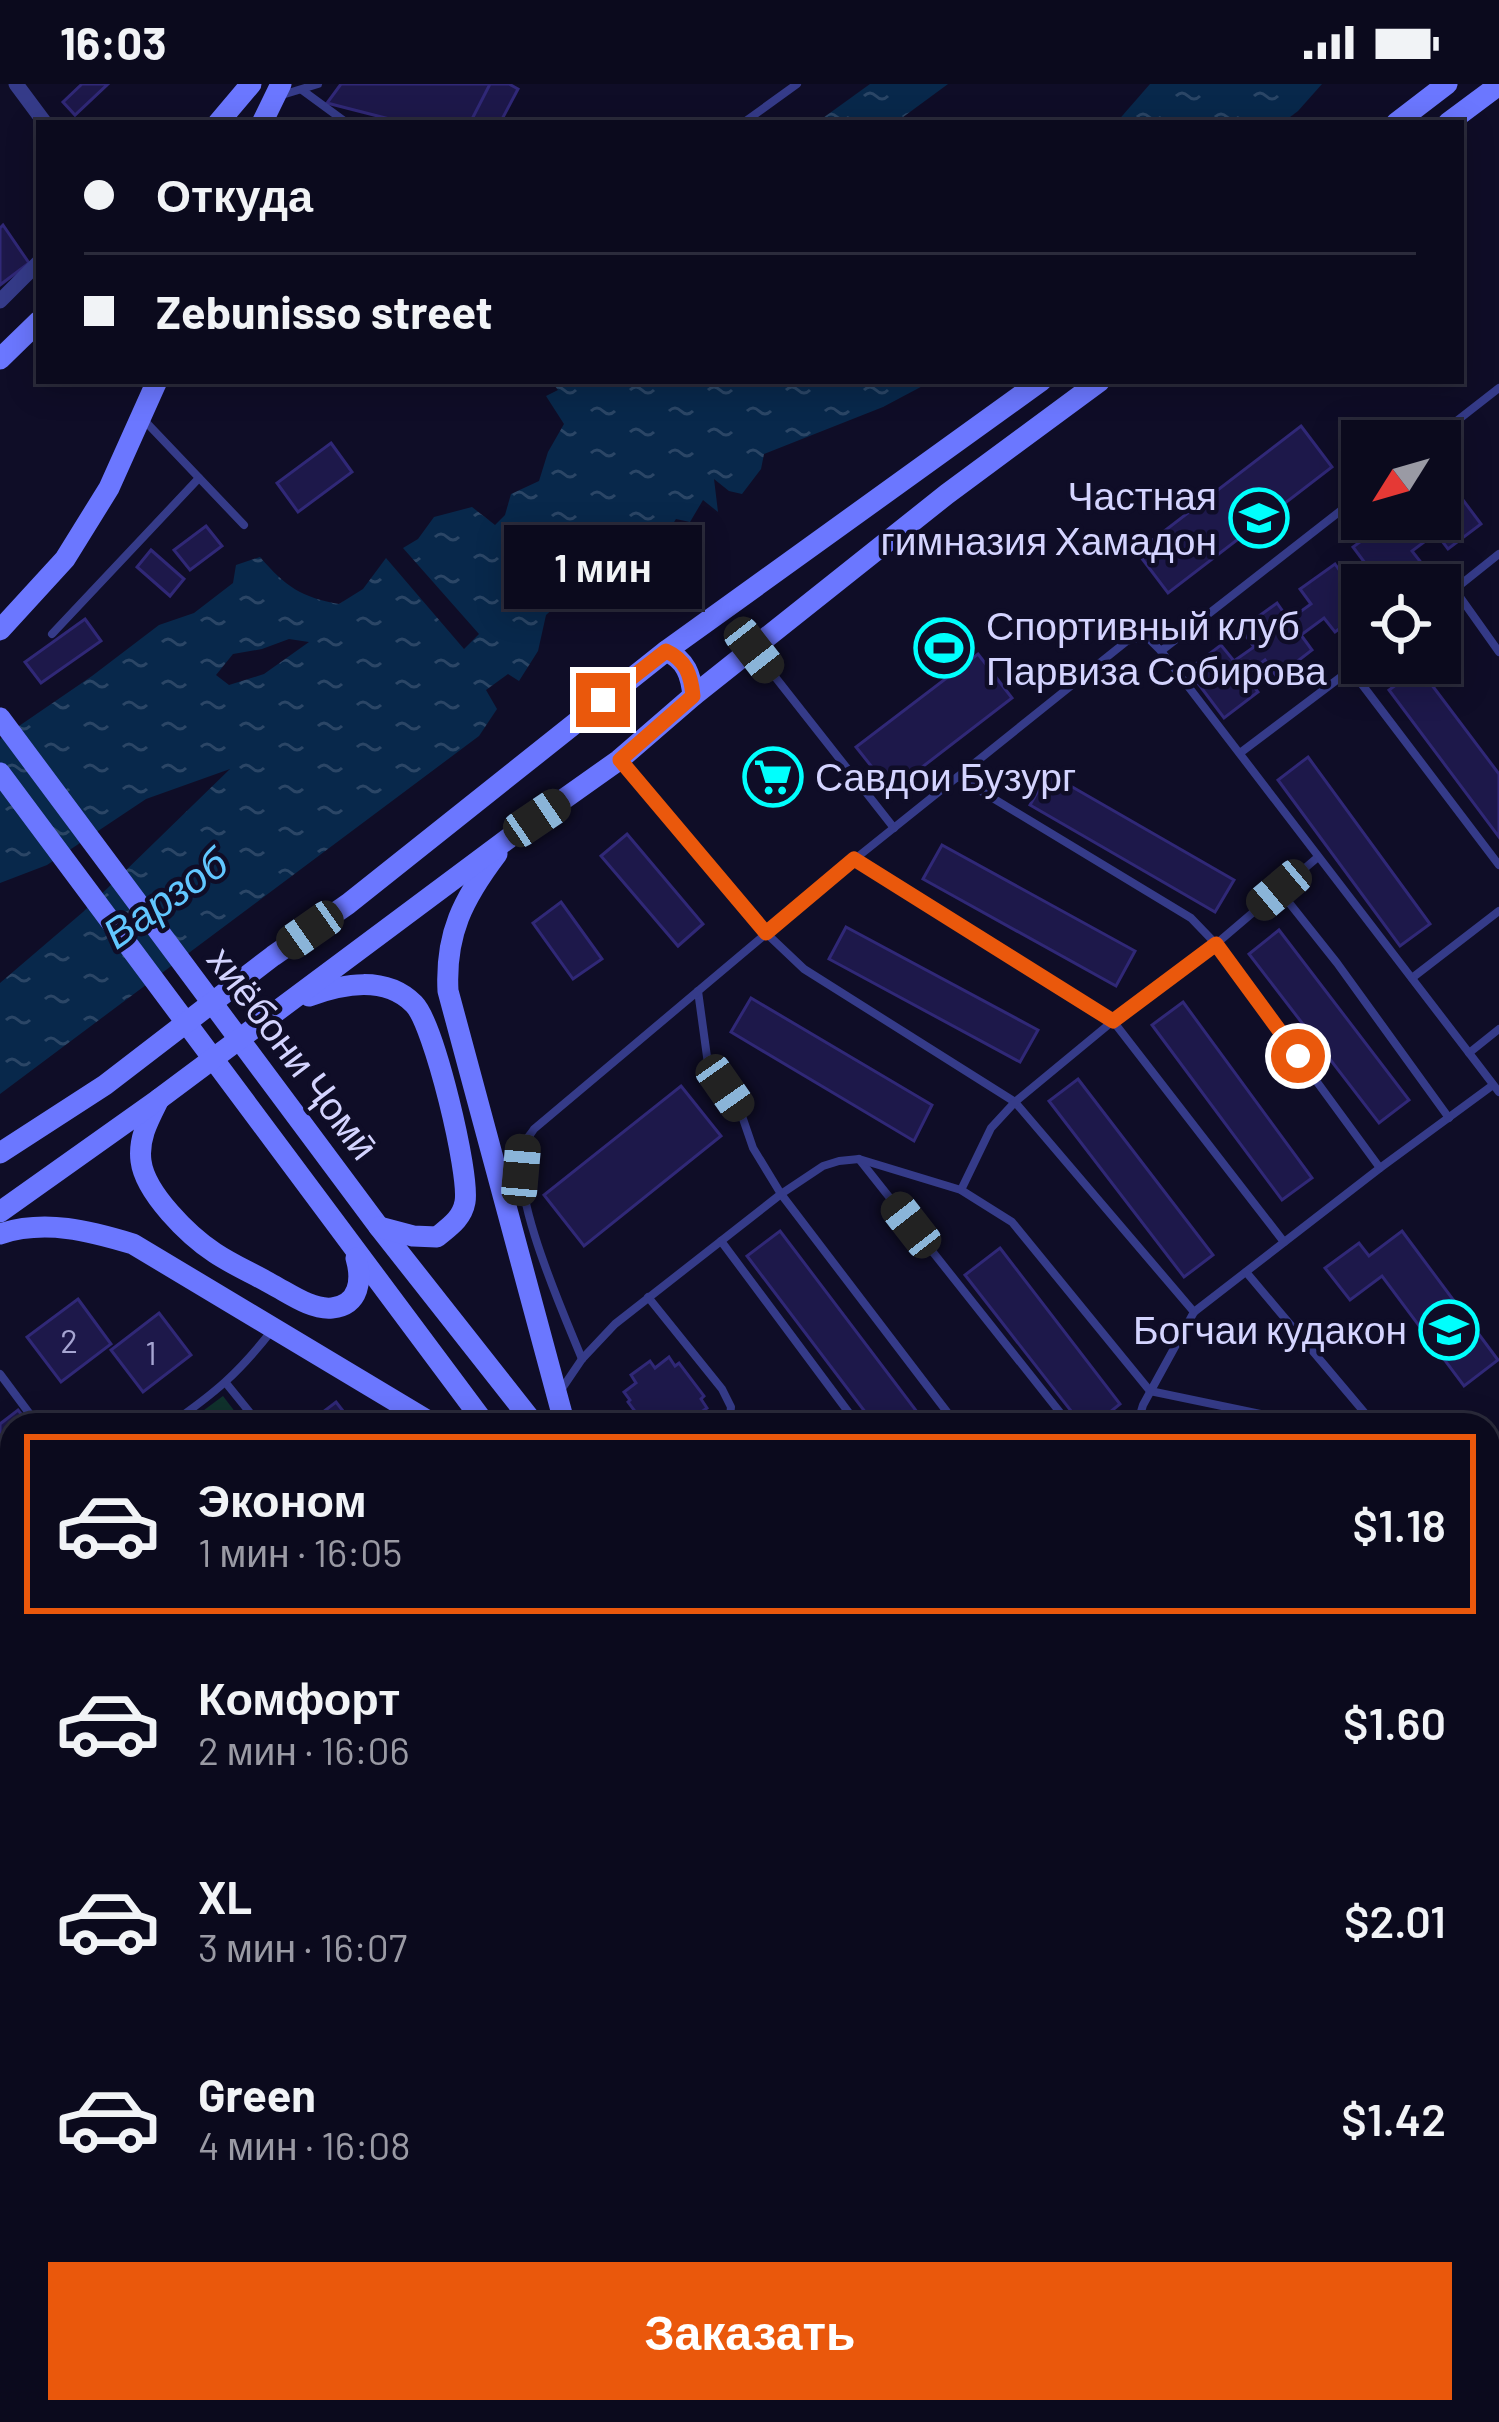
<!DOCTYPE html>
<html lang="ru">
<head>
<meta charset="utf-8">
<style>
	body { margin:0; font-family:Barlow,sans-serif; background:#19182a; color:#f1f3f6; height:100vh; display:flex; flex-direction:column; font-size:45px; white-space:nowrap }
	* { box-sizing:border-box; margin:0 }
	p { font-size:39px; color:#9a9aa4 }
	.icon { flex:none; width:66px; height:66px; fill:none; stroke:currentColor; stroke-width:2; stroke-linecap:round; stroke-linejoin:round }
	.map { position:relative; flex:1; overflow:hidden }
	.details { position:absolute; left:0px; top:1329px; width:1500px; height:1011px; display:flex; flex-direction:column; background:#0b0a1d; border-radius:36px 36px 0 0; box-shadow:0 6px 30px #0003,0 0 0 3px #2b2b3b }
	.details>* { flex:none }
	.hud { position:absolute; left:36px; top:36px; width:1428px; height:264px; border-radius:0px; box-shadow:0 6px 30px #0003,0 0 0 3px #2b2b3b; display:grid; align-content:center; height:264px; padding:0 48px; background:#0b0a1d }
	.needle { width:78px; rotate:233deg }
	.controls { position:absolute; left:1341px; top:336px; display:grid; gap:24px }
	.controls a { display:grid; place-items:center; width:120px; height:120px; border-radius:0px; background:#0b0a1d; box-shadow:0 6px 30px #0003,0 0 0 3px #2b2b3b; font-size:60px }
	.end { position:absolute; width:54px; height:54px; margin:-27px; border:15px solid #ea580c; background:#fff; box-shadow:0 0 0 6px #fff }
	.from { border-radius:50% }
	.bubble { position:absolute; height:84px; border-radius:0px; background:#0b0a1d; box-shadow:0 6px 30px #0003,0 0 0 3px #2b2b3b; font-size:39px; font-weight:600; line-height:84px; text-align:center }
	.car { position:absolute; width:36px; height:72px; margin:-36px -18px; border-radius:15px; box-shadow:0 0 9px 3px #0007; background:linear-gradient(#222 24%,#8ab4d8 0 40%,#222 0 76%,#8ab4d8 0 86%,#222 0) }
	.hud b { display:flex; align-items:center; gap:42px; height:114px; font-size:45px }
	.hud b+b { border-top:3px solid #2b2b3b }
	.hud i { width:30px; height:30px; background:#f1f3f6 }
	ul { padding:21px 0 0; list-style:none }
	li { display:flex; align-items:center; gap:36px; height:180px; margin:0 24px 18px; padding:0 24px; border:6px solid transparent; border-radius:0px }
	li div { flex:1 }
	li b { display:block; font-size:45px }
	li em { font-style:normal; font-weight:600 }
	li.active { border-color:#ea580c }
	li>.icon { width:108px; height:108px; stroke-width:1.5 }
	.button { display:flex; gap:24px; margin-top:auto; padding:24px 48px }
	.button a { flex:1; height:138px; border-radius:0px; background:#ea580c; color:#fff; font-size:48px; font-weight:600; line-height:138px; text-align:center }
	.status { display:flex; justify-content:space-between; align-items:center; height:84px; padding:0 60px; background:#0b0a1d; direction:ltr }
	.status svg { height:33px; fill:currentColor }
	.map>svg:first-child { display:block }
	.forest { fill:url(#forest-crowns) }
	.water { fill:url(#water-ripples); fill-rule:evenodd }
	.building { fill:#1d184a; stroke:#302877; stroke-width:3 }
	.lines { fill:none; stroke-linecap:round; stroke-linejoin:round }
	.lane { stroke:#353b89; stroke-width:8 }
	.street { stroke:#353b89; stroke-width:15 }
	.secondary { stroke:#6b77ff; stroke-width:21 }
	.route { stroke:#ea580c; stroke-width:15 }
	.labels { text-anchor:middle; stroke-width:9; stroke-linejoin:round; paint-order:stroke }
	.number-label { font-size:33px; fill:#a6a5d2 }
	.poi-label { font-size:39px; fill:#d4d4ff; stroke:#0f0d27; text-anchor:end }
	.street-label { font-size:39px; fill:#d4d4ff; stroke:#0f0d27 }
	.water-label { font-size:42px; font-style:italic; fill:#62c7ff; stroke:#0f0d27 }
</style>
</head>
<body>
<div class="status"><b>16:03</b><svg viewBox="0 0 49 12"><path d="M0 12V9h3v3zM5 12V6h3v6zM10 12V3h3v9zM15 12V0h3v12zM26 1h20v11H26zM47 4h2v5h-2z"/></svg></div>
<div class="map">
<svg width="1499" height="2338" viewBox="0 0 1499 2338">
	<defs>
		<pattern id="forest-crowns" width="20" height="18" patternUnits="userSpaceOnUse" patternTransform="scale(3)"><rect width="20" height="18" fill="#10322d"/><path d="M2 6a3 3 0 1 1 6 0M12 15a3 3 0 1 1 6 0" fill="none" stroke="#324f4c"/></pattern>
		<pattern id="water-ripples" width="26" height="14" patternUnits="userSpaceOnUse" patternTransform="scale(3)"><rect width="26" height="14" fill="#08284b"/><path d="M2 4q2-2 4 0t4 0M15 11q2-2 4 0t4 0" fill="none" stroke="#2b4666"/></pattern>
	</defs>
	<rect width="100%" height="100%" fill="#0f0d27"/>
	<g class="forest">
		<path d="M223,1312L242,1337L237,1341H184Z"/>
		<path d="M12,1465V1526L0,1535V1474Z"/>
	</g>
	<g class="water">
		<path d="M870,0H948L895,39H816Z"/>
		<path d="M1150,0H1322L1298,27L1282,39H1116Z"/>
		<path d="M551,297H932L883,323L764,370L761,385L742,410L729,407L714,395L718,428L703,416L690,438L676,435L669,446L665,466L647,463L640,487L612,508L588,518L565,514L546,531L538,567L519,597L508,590L486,606L497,625L479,652L0,1010V899L83,828L230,685L146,715L47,781L0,799V655L92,592L159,541L194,529L233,499L236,481L260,473C286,503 301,513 339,520L363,505L386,474L464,565L479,550L403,464L418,455L434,433L472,423L495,441L505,431L511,410L539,397L548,368L564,340L546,312L558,306ZM289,555L309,558L264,590L229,601L216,591L233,570L262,565Z"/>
	</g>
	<g class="building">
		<path d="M82,0H108L75,31L63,18Z"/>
		<path d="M341,0H506L488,39H405L327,19Z"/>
		<path d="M490,0H509L518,5L500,39H470Z"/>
		<path d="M3,141L29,179L0,201V144Z"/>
		<path d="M1301,342L1332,383L1168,509L1137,468Z"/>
		<path d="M331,359L352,388L298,428L277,399Z"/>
		<path d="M1445,392L1481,440L1448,465L1436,449L1412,467L1423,481L1397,501H1382L1377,494L1368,501H1362V505L1357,509L1362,515V528L1335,548L1324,534L1301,551L1312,566L1277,593L1265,576L1245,591L1258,608L1224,634L1188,586L1221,561L1234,577L1254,563L1241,545L1277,519L1289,536L1311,520L1300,505L1335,480L1345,494L1365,479L1353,463L1390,436L1401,450L1421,435H1440V396Z"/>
		<path d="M206,442L222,462L190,486L174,466Z"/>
		<path d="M151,466L184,495L170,512L137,483Z"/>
		<path d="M85,535L101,557L41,599L25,578Z"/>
		<path d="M978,570L1012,614L891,707L856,663Z"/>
		<path d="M1419,584L1499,690V753L1389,606Z"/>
		<path d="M1308,673L1430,840L1400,862L1278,696Z"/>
		<path d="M1048,689L1234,796L1215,828L1030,721Z"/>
		<path d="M627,750L703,840L678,862L601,772Z"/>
		<path d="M942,761L1135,867L1116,902L923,795Z"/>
		<path d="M561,818L602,875L573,895L533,839Z"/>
		<path d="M846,843L1038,946L1020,978L829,875Z"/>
		<path d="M1279,846L1409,1016L1379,1039L1249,870Z"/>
		<path d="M751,914L932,1021L914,1057L731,948Z"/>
		<path d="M1183,918L1312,1094L1282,1116L1152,941Z"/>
		<path d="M1078,995L1213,1171L1184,1193L1049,1017Z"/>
		<path d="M681,1002L721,1052L584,1162L544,1111Z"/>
		<path d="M780,1147L927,1341H875L747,1172Z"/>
		<path d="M1402,1147L1498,1276L1464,1302L1382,1192L1350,1216L1325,1184L1359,1159L1369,1172Z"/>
		<path d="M1000,1164L1120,1320L1094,1341H1082L965,1191Z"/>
		<path d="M78,1215L111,1260L61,1298L27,1253Z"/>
		<path d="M159,1229L191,1271L143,1308L111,1266Z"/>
		<path d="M669,1273L675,1282L679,1279L704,1312L701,1315L707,1324L693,1334L698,1339L696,1341H645L628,1318L630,1316L624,1308L636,1299L631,1291L650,1277L655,1284Z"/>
		<path d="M336,1318L354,1341H306Z"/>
		<path d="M18,1326L30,1341H12V1412L0,1421V1340Z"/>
		<path d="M12,1531V1584L0,1593V1540Z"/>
		<path d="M1488,1717L1499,1731V1809L1488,1794Z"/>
		<path d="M0,1806L12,1810V1848L0,1844Z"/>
		<path d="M1488,2017L1499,2031V2106L1488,2092Z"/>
		<path d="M12,2303V2328H24L32,2338H0V2312Z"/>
		<path d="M82,2328H125L133,2338H89Z"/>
		<path d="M188,2328H248L255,2338H195Z"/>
		<path d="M395,2328H433L440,2338H402Z"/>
		<path d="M455,2328H499L486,2338H462Z"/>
		<path d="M579,2328H625L632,2338H587Z"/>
		<path d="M1014,2328H1075L1088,2338H1026Z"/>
	</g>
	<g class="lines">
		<g class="lane">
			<path d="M302,6L347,39"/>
			<path d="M282,11L318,0"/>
			<path d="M743,39L797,0"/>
			<path d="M388,297H398"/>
			<path d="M143,335L244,441"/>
			<path d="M1431,357L1499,304"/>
			<path d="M1455,506L1499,568"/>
			<path d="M1440,517L1499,470"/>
			<path d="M52,550L199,394"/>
			<path d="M754,566L894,744"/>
			<path d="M1161,567L1362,410"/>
			<path d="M1351,586L1499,781"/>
			<path d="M1240,669L1362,577"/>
			<path d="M620,677L766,849L804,885L1015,1018L1194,1228L1380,1084L1493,1001"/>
			<path d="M958,693L1191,834L1216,860L1380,1084"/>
			<path d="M855,775L1113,937L1284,1158"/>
			<path d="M1279,806L1337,879L1449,1034"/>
			<path d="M1412,894L1499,827"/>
			<path d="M698,907L708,980L741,1029L753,1064L781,1110L957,1341"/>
			<path d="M1469,969L1499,945"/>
			<path d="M859,1075L1070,1341"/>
			<path d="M961,1106L991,1044L1015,1018L1113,937L1216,860L1318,773"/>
			<path d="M721,1157L858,1341"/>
			<path d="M1246,1188L1375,1341"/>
			<path d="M648,1213L722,1305L731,1323L729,1341"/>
			<path d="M582,1275C564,1230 507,1105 524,1060C526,1055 531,1050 534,1045L855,775L1127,557L1144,552L1149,555L1161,567L1499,1008"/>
			<path d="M0,1290L38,1341"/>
			<path d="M226,1299L260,1341"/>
			<path d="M561,1306L582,1275L615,1240L781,1110L823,1082L839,1077L859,1075L961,1106L1012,1138L1150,1307L1313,1341"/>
			<path d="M169,1341C215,1309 238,1290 273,1245"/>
			<path d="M1137,1341L1143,1321L1194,1228"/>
			<path d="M0,1460L12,1452"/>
			<path d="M1488,1467L1499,1483"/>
			<path d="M1488,1553L1499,1544"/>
			<path d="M0,1638L12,1627"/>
			<path d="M0,1731L12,1734"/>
			<path d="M0,1775L12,1779"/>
			<path d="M1488,1865L1499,1879"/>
			<path d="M0,1875L12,1880"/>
			<path d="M0,1948L12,1954"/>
			<path d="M1488,1960L1499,1975"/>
			<path d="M0,1999L12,1990"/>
			<path d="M1488,2131L1499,2146"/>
			<path d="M1488,2295L1499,2287"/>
			<path d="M379,2328L388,2338"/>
			<path d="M920,2328L933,2338"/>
			<path d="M514,2338L528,2328"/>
			<path d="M879,2338L888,2328"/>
			<path d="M1430,2338L1443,2328"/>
		</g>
		<g class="street">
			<path d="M16,0L45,39"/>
			<path d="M0,217L39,178"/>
			<path d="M1488,1392L1499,1384"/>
			<path d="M699,2328L707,2338"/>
		</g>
		<g class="secondary">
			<path d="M218,39L251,0"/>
			<path d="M262,39L281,0"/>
			<path d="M1396,39L1447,0"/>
			<path d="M1448,39L1499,1"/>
			<path d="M0,275L39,237"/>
			<path d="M0,546L65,475L109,404L157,297"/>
			<path d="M666,567C686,576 691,591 693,612"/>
			<path d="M0,634L379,1143L535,1341"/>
			<path d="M0,689L486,1341"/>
			<path d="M497,770C463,815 445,850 448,907L565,1341"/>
			<path d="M309,912C343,900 385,891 414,920C434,940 470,1090 465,1118C462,1135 449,1143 437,1153L413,1152L379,1143"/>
			<path d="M159,1015C149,1035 138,1054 141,1077C145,1109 189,1152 215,1169C233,1181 254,1190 273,1201C290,1210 312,1226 332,1224C360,1221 362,1195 356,1174"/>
			<path d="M0,1069L105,1001L273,872L348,820L666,567L1041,297"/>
			<path d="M0,1128L159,1015L509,754L619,676L693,612L947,410L1100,297"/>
			<path d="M0,1150C45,1135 90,1147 133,1160L435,1341"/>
			<path d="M1226,2328L1233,2338"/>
			<path d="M1277,2328L1285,2338"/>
		</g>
	</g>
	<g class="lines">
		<path class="route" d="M603,616L666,567C686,576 691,591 693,612L620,676L766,849L854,775L1113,937L1216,860L1298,972"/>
	</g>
	<defs>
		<g id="school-ring" transform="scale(3)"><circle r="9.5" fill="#0f0d27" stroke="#00fffd" stroke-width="1.5"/><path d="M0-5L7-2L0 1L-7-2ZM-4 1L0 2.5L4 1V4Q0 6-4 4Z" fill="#00fffd"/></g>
		<g id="stadium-ring" transform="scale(3)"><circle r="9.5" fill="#0f0d27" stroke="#00fffd" stroke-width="1.5"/><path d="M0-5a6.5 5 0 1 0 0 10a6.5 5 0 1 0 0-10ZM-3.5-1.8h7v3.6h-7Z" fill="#00fffd"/></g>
		<g id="supermarket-ring" transform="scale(3)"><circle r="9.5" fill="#0f0d27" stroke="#00fffd" stroke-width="1.5"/><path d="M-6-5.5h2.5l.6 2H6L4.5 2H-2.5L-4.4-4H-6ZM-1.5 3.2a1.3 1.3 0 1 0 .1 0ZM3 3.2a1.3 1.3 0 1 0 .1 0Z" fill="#00fffd"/></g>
	</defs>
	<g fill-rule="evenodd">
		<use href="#school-ring" x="1259" y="434"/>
		<use href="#stadium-ring" x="944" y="564"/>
		<use href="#supermarket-ring" x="773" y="693"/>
		<use href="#school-ring" x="1449" y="1246"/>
	</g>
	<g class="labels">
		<g class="number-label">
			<text x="69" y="1269">2</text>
			<text x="151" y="1281">1</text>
		</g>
		<g class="poi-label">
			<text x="1217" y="426">Частная<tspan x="1217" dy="45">гимназия Хамадон</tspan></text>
			<text x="986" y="556" text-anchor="start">Спортивный клуб<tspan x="986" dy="45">Парвиза Собирова</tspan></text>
			<text x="815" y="707" text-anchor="start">Савдои Бузург</text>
			<text x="1407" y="1260">Богчаи кудакон</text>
		</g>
		<g class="street-label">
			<text transform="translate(293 969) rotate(53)" y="14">хиёбони Ҷомӣ</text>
		</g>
		<g class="water-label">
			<text transform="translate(165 814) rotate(-35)" y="15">Варзоб</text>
		</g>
	</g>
</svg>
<div class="controls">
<a><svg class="needle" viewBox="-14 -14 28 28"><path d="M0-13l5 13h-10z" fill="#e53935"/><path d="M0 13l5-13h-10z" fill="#9a9aa4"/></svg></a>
<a><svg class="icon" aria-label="locate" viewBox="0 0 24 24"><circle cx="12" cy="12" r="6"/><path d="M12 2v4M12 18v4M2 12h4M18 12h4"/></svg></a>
</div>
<i class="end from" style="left:1298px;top:972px"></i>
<i class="end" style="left:603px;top:616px"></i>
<div class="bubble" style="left:504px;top:441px;width:198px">1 мин</div>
<i class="car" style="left:754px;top:566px;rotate:142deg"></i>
<i class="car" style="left:537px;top:734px;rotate:56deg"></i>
<i class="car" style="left:1279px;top:806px;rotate:230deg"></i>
<i class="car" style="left:310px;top:846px;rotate:235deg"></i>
<i class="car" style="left:725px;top:1004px;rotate:145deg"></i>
<i class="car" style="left:521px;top:1086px;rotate:5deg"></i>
<i class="car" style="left:911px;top:1141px;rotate:322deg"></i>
<div class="hud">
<b><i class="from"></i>Откуда</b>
<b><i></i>Zebunisso street</b>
</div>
<section class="details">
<ul>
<li class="active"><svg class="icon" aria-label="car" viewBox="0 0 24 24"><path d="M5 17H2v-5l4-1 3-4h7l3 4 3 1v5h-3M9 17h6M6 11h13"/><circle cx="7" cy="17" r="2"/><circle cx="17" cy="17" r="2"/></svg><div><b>Эконом</b><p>1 мин · 16:05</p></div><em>$1.18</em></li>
<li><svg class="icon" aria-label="car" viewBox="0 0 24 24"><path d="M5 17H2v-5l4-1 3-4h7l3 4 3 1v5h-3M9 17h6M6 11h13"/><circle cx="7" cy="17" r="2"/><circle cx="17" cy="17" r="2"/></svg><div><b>Комфорт</b><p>2 мин · 16:06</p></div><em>$1.60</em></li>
<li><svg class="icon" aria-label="car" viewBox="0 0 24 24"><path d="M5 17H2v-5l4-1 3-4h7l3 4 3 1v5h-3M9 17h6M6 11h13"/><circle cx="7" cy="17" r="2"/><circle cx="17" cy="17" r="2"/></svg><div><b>XL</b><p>3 мин · 16:07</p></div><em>$2.01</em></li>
<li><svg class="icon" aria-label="car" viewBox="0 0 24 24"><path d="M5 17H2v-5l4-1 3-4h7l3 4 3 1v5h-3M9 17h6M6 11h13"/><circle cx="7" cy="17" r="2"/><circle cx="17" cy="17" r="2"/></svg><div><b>Green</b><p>4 мин · 16:08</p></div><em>$1.42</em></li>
</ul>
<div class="button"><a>Заказать</a></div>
</section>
</div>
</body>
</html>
